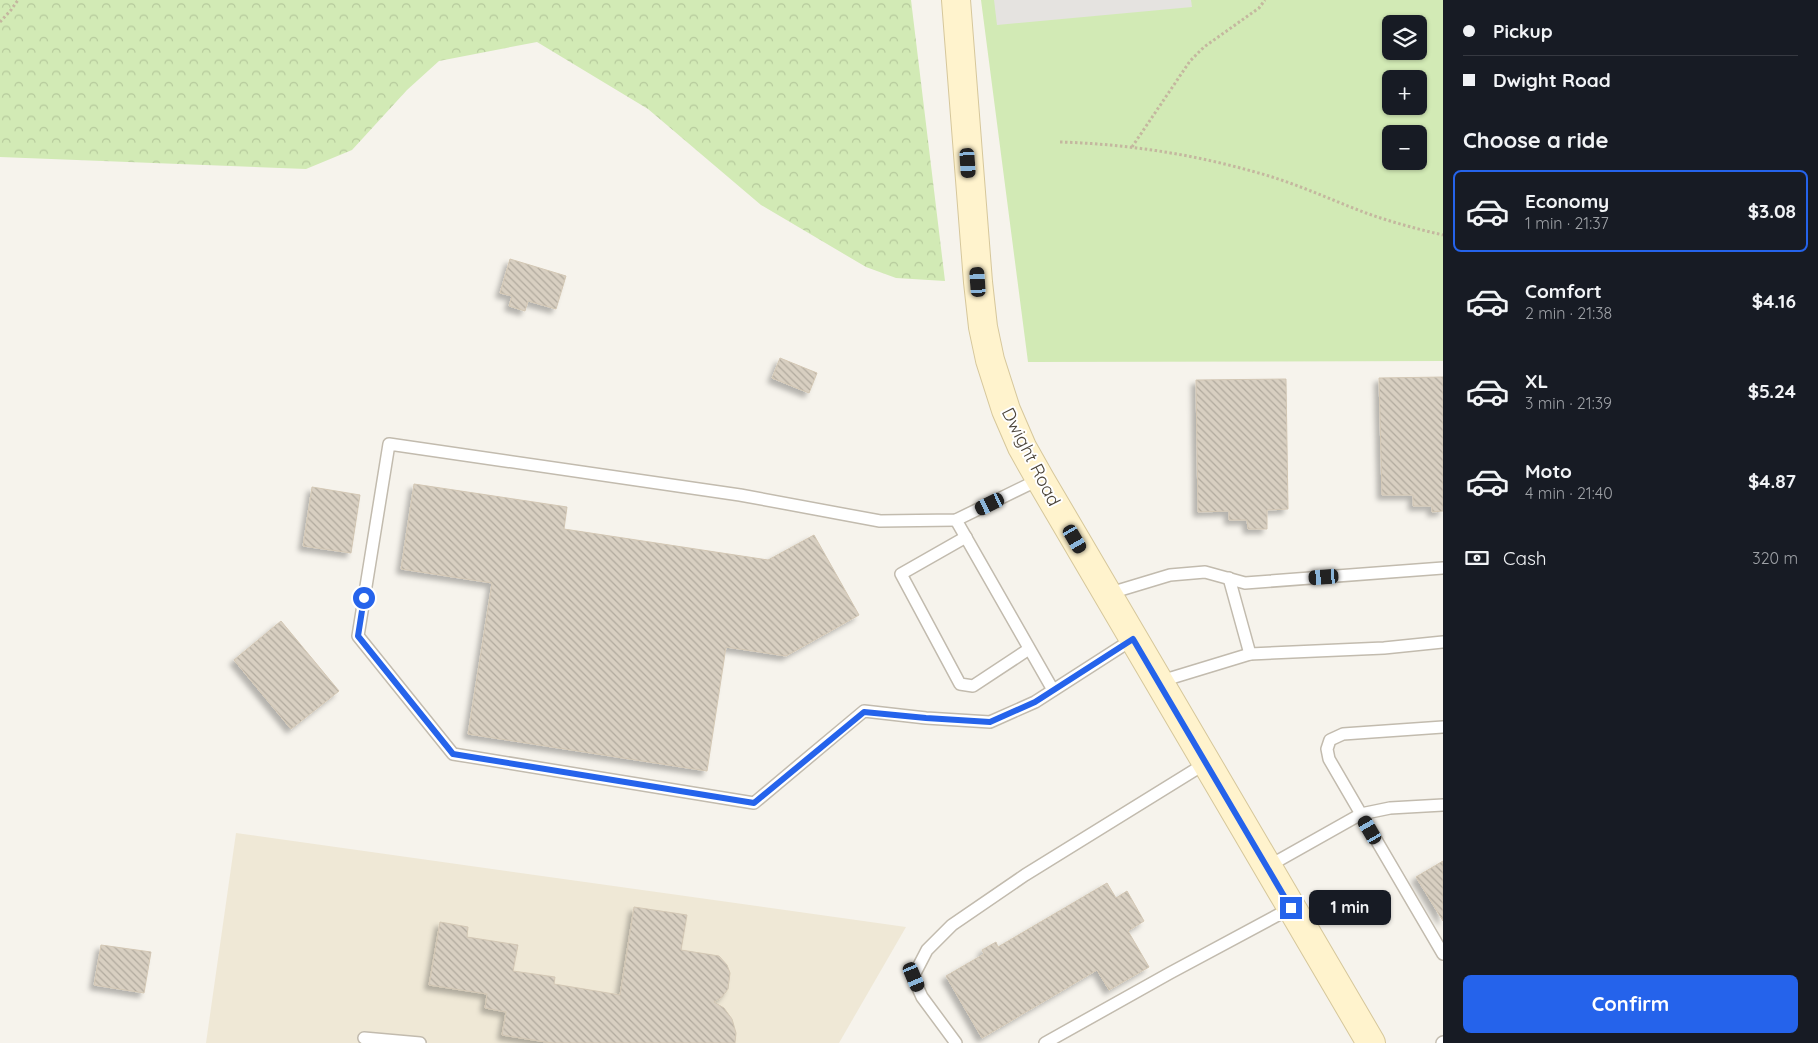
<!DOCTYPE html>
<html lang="en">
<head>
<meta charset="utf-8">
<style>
	body { margin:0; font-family:Quicksand,sans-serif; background:#242831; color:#f1f3f6; height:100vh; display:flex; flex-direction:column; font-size:19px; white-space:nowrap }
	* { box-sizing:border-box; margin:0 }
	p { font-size:16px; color:#9ea1a6 }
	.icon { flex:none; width:28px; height:28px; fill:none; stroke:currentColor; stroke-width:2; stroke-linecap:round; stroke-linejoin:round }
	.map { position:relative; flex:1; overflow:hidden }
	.details { display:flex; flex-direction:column; background:#171b24; width:375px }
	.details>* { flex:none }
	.banner { display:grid; align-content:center; height:110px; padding:0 20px; background:#171b24 }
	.tools { position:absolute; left:1382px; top:15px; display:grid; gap:10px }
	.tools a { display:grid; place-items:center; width:45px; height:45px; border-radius:8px; background:#171b24; box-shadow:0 1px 4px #0004; font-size:25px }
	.end { position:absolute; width:22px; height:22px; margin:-11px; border:6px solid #2563eb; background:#fff; box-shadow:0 0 0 2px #fff }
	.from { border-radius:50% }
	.bubble { position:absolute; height:35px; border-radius:8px; background:#171b24; box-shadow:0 1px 4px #0004; font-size:16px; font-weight:700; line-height:35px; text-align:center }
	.car { position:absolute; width:15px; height:30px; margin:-15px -8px; border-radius:6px; box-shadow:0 0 4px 1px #0007; background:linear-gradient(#222 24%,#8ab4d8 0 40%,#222 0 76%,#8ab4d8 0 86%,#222 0) }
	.banner b { display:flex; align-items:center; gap:18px; height:48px; font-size:19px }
	.banner b+b { border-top:1px solid #363941 }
	.banner i { width:12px; height:12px; background:#f1f3f6 }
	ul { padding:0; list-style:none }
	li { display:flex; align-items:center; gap:15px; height:82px; margin:0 10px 8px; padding:0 10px; border:2px solid transparent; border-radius:8px }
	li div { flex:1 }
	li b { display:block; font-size:19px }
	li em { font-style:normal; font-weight:700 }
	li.current { border-color:#2563eb }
	li>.icon { width:45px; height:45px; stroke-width:1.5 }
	h2 { padding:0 20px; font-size:22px; line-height:60px }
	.pay { display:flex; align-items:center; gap:12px; height:55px; padding:0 20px; font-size:19px }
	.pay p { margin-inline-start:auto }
	.primary-button { display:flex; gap:10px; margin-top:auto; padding:10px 20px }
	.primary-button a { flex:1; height:58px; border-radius:8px; background:#2563eb; color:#fff; font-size:20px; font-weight:700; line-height:58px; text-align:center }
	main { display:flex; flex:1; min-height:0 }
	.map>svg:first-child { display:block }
	.education { fill:#efe8d6 }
	.grass { fill:#d2eab5; fill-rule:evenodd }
	.forest { fill:url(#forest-crowns) }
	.parking { fill:#e5e3e0 }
	.building { fill:url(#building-back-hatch); stroke:#d3c7b4; filter:url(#shadow) }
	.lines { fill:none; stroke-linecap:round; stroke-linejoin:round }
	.service-casing { stroke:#c2bbae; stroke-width:14 }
	.secondary-casing { stroke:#d6c79b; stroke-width:30 }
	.path { stroke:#c4b79f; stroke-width:3; stroke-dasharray:2.5 2.5; stroke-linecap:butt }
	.service { stroke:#fff; stroke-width:11 }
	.secondary { stroke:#fff3cd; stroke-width:28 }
	.route { stroke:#2563eb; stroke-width:6 }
	.labels { text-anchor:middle; stroke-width:4; stroke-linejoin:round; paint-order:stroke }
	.street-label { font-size:18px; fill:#4b4439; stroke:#fff }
</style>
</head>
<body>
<main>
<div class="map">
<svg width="1443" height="1043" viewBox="0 0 1443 1043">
	<defs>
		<pattern id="forest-crowns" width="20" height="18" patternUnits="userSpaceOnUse" patternTransform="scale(1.25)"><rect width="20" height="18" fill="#d2eab5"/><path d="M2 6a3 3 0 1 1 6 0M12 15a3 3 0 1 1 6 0" fill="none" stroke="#b6ca9c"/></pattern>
		<pattern id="building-back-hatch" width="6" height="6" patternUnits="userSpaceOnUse" patternTransform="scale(1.25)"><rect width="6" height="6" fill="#d8cfc1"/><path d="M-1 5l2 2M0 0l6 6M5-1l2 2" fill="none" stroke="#b1aa9e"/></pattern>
		<filter id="shadow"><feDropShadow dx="-4.5" dy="4.5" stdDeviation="2.5" flood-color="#0004"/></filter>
	</defs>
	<rect width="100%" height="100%" fill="#f6f3ec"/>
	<path class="education" d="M236,833L906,927L839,1043H206Z"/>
	<path class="grass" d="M981,0H1443V361L1028,362ZM1391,24H1419V51H1391ZM1391,79H1419V106H1391ZM1391,134H1419V161H1391Z"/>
	<path class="forest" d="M0,0H911L945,281L896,278L866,267L761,205L648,109L537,42L439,61L407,90L352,150L306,169L0,157Z"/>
	<path class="parking" d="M994,0H1191L1192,7L997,25Z"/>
	<g class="building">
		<path d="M510,259L566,276L556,309L528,301L525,311L509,306L512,296L500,293Z"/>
		<path d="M780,358L817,373L809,393L772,378Z"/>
		<path d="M1443,377V511L1432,512V506H1413V495H1382L1379,378Z"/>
		<path d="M1286,379L1288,509L1267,510V529H1248L1247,520H1229V511L1198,512L1196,380Z"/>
		<path d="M414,484L567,507L564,529L768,560L814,535L859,615L786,656L726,647L707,771L468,734L492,583L401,569Z"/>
		<path d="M312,487L360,495L351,553L303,546Z"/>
		<path d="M281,621L339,691L291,729L234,660Z"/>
		<path d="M1443,861V921L1416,877Z"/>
		<path d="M1107,883L1116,898L1127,891L1144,921L1128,931L1149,967L1109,990L1097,970L982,1038L946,976L984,954L982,950L996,942L998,947Z"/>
		<path d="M634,907L687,915L681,950L719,956L727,965L730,973L728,989L722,997L714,1002L724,1008L732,1019L736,1033L735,1043H552L502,1035L506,1012L485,1008L487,994L429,985L440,922L468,927L467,937L518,945L513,971L555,977L554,984L620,995Z"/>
		<path d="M101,945L151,952L144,993L94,985Z"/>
	</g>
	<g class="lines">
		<g class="service-casing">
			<g id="service">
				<path d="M1040,479L956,520L880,521L740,495L389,444L358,636L453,754L754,803L864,711L926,718L990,722L1035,702L1133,639"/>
				<path d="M956,520L1053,690"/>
				<path d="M966,537L901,574L960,684L973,686L1029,649"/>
				<path d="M1229,578L1250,654"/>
				<path d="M1107,594L1170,575L1205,572L1245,583L1443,568"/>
				<path d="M1158,682L1250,654L1384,648L1443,642"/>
				<path d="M1443,727L1343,734L1330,740L1327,749L1329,759L1361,814L1390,808L1443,805"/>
				<path d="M1267,867L1361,814L1443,954"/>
				<path d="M364,1038L420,1043"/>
				<path d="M956,1043L922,997L913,977L927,950L952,925L1025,875L1206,763"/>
				<path d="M1045,1043L1170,973L1291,908"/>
				<path d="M1442,1043L1443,1042"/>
			</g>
		</g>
		<g class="secondary-casing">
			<path id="secondary" d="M956,0L978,282L983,327L990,360L1006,410L1022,447L1040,479L1371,1043"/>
		</g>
		<g class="path">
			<path d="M0,22L11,10L18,0"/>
			<path d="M1060,142C1126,144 1192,154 1255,172C1293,182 1329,199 1366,213C1391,222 1417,229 1443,235"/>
			<path d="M1132,147L1190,61L1204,47L1259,8L1265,0"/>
		</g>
		<use href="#service" class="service"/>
		<use href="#secondary" class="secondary"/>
	</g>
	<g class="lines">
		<path class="route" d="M364,598L358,636L453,754L754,803L864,712L926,718L990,722L1035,702L1133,639L1291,908"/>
	</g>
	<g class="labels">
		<g class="street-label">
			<text transform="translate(1031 457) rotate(63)" y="6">Dwight Road</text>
		</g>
	</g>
</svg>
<div class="tools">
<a><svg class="icon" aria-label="layers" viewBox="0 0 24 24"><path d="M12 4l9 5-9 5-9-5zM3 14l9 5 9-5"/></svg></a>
<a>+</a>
<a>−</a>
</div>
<i class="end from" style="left:364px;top:598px"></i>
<i class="end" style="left:1291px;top:908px"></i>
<div class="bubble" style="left:1309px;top:890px;width:82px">1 min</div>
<i class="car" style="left:968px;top:163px;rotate:176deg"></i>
<i class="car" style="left:978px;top:282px;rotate:356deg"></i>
<i class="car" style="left:990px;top:504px;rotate:244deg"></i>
<i class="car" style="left:1075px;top:539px;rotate:150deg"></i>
<i class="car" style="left:1324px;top:577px;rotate:266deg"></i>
<i class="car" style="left:1370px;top:830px;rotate:330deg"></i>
<i class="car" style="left:914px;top:977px;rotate:157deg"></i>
</div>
<section class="details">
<div class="banner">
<b><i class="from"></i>Pickup</b>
<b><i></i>Dwight Road</b>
</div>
<h2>Choose a ride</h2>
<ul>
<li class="current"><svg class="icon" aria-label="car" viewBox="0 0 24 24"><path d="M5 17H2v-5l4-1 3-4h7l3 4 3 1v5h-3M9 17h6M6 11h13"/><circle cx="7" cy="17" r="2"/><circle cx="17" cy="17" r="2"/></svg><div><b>Economy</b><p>1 min · 21:37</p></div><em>$3.08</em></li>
<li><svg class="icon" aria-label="car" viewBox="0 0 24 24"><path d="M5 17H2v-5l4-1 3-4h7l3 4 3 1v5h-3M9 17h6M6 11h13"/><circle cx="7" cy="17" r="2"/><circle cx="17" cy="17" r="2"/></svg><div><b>Comfort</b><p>2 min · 21:38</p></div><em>$4.16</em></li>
<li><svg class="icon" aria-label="car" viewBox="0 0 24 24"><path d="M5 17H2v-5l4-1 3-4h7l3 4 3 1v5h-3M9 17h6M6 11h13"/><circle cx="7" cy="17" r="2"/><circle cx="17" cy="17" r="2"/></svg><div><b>XL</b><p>3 min · 21:39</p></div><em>$5.24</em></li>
<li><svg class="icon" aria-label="car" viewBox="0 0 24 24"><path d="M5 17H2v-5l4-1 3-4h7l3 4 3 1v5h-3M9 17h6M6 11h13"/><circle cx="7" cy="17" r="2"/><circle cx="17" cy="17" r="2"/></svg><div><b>Moto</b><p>4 min · 21:40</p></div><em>$4.87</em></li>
</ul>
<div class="pay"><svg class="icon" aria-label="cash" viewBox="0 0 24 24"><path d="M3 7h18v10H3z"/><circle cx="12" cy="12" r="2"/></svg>Cash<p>320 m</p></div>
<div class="primary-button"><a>Confirm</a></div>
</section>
</main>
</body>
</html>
